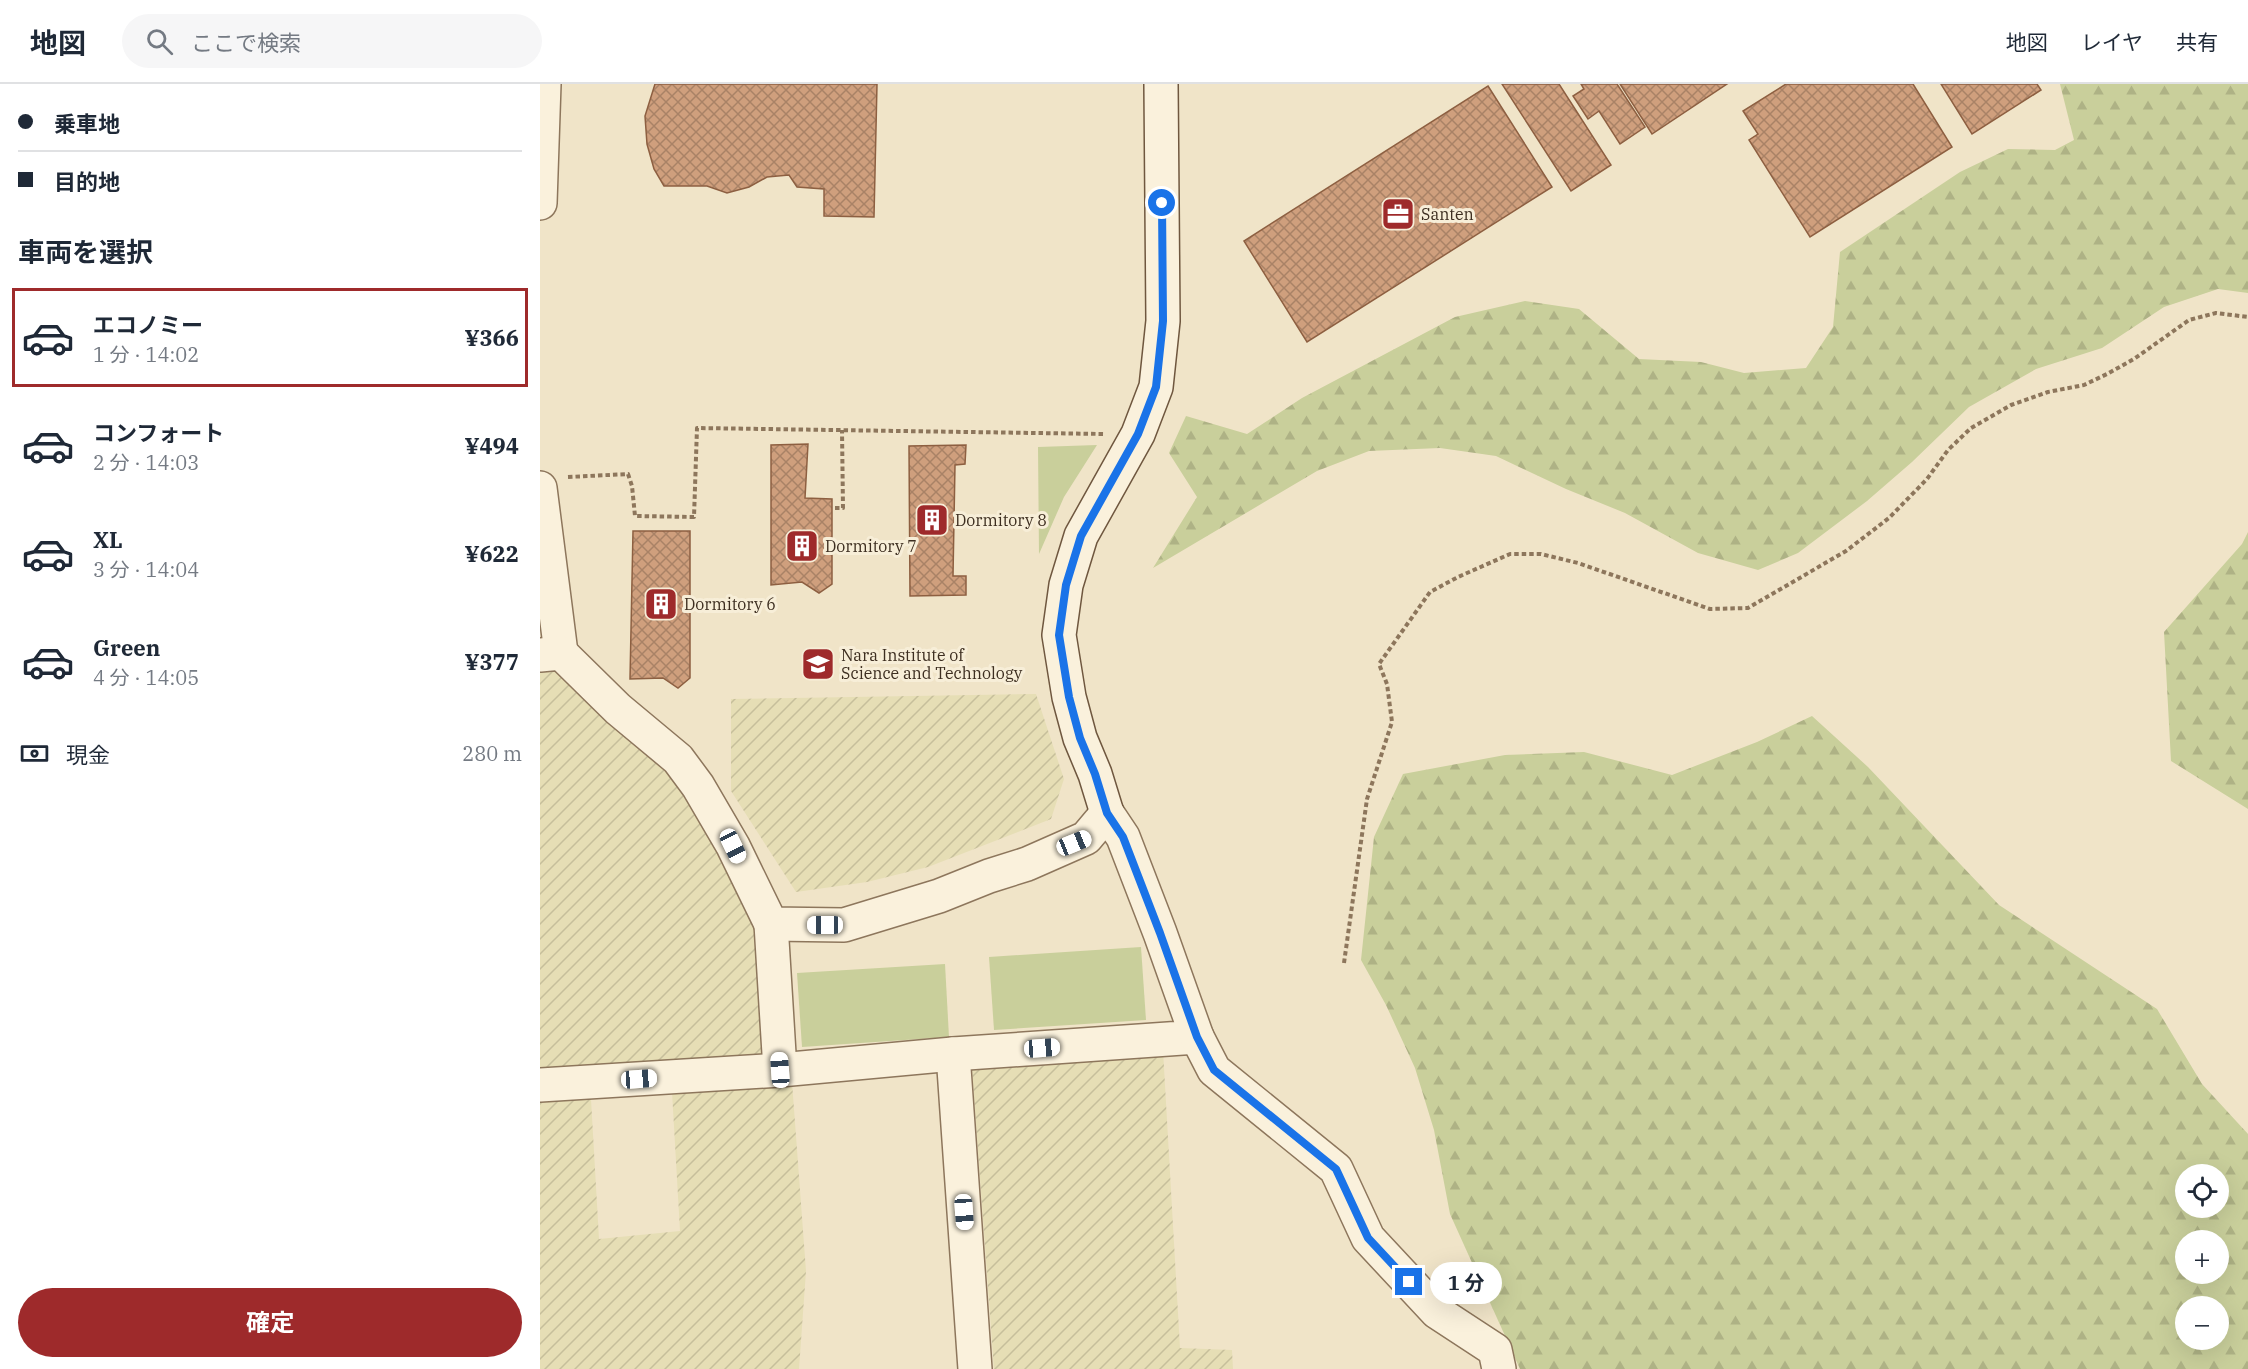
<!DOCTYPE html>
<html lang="ja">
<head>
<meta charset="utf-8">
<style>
	body { margin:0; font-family:"IBM Plex Serif","Noto Sans JP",serif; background:#f6f6f7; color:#1f2937; height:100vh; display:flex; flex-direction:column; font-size:22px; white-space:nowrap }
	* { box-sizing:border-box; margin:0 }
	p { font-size:20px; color:#747a83 }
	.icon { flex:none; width:33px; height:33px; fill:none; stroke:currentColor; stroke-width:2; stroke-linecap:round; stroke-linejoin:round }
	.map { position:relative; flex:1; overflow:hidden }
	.side { display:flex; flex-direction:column; background:#fff; width:540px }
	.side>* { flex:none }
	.guide { display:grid; align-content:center; height:132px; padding:0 18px; background:#fff }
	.fabs { position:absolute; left:1635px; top:1080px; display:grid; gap:12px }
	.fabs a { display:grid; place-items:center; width:54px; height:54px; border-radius:50%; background:#fff; box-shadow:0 6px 24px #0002; font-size:30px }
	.end { position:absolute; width:27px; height:27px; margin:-14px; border:8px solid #1a73e8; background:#fff; box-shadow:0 0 0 3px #fff }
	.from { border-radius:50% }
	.bubble { position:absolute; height:42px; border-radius:21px; background:#fff; box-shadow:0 6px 24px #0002; font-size:20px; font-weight:700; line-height:42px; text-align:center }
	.car { position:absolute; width:18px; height:36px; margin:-18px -9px; border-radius:8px; box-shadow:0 0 4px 2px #0007; background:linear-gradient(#fff 24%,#345 0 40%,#fff 0 76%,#345 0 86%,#fff 0) }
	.guide b { display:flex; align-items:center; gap:21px; height:57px; font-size:22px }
	.guide b+b { border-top:2px solid #e0e1e3 }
	.guide i { width:15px; height:15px; background:#1f2937 }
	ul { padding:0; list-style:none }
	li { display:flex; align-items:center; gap:18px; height:99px; margin:0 12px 9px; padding:0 6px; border:3px solid transparent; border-radius:0px }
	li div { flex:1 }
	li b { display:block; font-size:22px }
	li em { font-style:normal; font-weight:700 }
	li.on { border-color:#9e2a2b }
	li>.icon { width:54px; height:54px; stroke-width:1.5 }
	h2 { padding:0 18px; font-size:27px; line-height:72px }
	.pay { display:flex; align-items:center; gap:15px; height:66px; padding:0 18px; font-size:22px }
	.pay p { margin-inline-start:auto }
	.cta { display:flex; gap:12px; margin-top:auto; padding:12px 18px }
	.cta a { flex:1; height:69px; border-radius:36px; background:#9e2a2b; color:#fff; font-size:24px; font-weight:700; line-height:69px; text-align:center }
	header { display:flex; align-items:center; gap:36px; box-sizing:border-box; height:84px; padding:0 30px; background:#fff; border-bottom:2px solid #e0e1e3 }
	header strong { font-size:28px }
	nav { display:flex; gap:33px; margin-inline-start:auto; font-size:21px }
	.search { width:420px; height:54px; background:#f6f6f7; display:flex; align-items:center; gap:15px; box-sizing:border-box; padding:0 21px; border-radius:33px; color:#747a83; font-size:22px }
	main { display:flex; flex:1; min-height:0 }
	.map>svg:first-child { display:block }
	.farmland { fill:url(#farmland-furrows) }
	.forest { fill:url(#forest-firs); fill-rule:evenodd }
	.park { fill:#c9cf9b }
	.building { fill:url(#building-cross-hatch); stroke:#8d5f41; stroke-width:1.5 }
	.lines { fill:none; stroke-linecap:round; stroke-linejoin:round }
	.street-casing { stroke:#8d765c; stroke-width:36 }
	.secondary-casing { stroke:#6f573f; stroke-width:36 }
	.path { stroke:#8d765c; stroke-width:4; stroke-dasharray:4.5 3; stroke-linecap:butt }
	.street { stroke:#faf1dc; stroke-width:33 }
	.secondary { stroke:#faf1dc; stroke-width:33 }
	.route { stroke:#1a73e8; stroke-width:8 }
	.labels { text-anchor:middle; stroke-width:6; stroke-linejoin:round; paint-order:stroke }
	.poi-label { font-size:16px; fill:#3d2e20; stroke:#f7eed8; text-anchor:start }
</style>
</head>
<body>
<header>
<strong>地図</strong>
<div class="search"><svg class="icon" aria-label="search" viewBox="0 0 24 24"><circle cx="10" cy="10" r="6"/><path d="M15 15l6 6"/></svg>ここで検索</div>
<nav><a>地図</a><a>レイヤ</a><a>共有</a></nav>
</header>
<main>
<section class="side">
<div class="guide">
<b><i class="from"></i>乗車地</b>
<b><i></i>目的地</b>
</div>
<h2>車両を選択</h2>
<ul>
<li class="on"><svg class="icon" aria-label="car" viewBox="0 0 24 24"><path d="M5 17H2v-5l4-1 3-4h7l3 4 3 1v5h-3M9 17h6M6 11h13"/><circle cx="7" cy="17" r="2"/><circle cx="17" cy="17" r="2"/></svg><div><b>エコノミー</b><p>1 分 · 14:02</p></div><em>¥366</em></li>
<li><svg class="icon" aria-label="car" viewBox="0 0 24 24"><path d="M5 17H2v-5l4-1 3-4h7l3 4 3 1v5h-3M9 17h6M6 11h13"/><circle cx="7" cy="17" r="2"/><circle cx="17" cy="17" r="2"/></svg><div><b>コンフォート</b><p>2 分 · 14:03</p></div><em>¥494</em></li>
<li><svg class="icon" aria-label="car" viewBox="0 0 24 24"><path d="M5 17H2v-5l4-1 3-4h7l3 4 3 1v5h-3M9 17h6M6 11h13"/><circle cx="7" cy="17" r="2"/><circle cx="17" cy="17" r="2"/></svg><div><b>XL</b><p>3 分 · 14:04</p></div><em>¥622</em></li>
<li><svg class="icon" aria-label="car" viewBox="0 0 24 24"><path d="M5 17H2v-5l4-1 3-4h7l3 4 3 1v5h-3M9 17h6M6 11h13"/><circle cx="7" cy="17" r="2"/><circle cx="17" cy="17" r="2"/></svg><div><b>Green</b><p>4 分 · 14:05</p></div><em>¥377</em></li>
</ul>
<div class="pay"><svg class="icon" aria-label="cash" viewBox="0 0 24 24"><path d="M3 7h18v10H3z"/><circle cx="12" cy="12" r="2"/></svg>現金<p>280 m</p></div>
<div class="cta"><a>確定</a></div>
</section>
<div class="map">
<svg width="1708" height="1285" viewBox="0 0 1708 1285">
	<defs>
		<pattern id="farmland-furrows" width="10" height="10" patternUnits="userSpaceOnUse" patternTransform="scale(1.5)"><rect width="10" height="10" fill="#e6deb5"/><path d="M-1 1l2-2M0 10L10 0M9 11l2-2" fill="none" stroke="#c6bf9b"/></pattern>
		<pattern id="forest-firs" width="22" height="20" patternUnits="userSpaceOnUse" patternTransform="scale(1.5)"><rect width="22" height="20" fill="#c9cf9b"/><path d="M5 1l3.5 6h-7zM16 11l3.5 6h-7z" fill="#aeb285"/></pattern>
		<pattern id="building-cross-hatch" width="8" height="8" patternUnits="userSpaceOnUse" patternTransform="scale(1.5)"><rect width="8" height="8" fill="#cf9f7d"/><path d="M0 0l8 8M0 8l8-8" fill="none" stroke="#a98266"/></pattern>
	</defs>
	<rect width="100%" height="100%" fill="#f0e4c8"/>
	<g class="farmland">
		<path d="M0,583L25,587L127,683L166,734L222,843L223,971L0,984Z"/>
		<path d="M496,610L524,695L511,735L388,783L327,798L256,808L191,707V615Z"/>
		<path d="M623,966L640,1264L692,1266L693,1285H454L432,986L440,978Z"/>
		<path d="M252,998L266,1187L259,1285H0V1017L51,1015L59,1155L140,1147L132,1008Z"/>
	</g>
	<g class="forest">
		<path d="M1520,0H1708V209L1678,205L1624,223L1562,264L1496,285L1429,323L1372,378L1327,417L1258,469L1218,486L1158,469L1085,429L1026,405L956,372L900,364L829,367L777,387L613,484L657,413L629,369L646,332L707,350L762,314L915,233L985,217L1039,225L1099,275L1161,278L1204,289L1266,284L1293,243L1300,168L1420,88L1468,65L1515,66L1534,56Z"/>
		<path d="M1708,448V725L1631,677L1624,548L1702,460Z"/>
		<path d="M1272,632L1328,683L1459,821L1617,925L1662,1000L1708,1050V1285H980L910,1130L894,1046L875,984L846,921L821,876L834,753L863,690L965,671L1044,668L1132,691L1217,658ZM1646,1090H1678V1124H1646ZM1646,1156H1678V1190H1646ZM1646,1222H1678V1256H1646Z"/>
	</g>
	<g class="park">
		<path d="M557,361L524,413L499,470L498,363Z"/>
		<path d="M601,863L606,936L454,946L449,873Z"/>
		<path d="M405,880L409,953L262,963L257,889Z"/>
	</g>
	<g class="building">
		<path d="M115,0H337L334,133L284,132V105L257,103L249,91L227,93L209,103L187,109L167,102H124L114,85L107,60L105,32Z"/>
		<path d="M962,0H1019L1071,81L1031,107Z"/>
		<path d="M1041,0H1077L1105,43L1080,60L1059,27L1048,35L1033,12L1044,5Z"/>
		<path d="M1080,0H1187L1112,50Z"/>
		<path d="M1246,0H1373L1412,63L1270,153L1209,56L1218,50L1203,27Z"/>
		<path d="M1401,0H1497L1501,6L1432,50Z"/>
		<path d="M948,2L1012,103L767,258L704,157Z"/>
		<path d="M268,360L265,414L292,415V500L279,509L262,498L231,501V361Z"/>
		<path d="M426,361L425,380L415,381L413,492H426V511L370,512L369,362Z"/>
		<path d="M93,447H150V594L138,604L123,594L90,595Z"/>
	</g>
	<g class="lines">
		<g class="street-casing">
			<g id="street">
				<path d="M0,119L4,0"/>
				<path d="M0,404L21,569"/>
				<path d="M0,571L21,569L78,625L138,675L158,702L193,762L231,840L304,841L399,812L449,792L487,780L546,754L567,729L583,753L620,849L657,953L413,970L240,986L0,1001"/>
				<path d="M231,840L240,986"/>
				<path d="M657,953L674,986L796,1085L828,1154L897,1228L955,1266L959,1285"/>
				<path d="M413,970L435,1285"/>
			</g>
		</g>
		<g class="secondary-casing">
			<path id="secondary" d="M567,729L555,690L540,654L529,613L519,551L526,501L541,452L598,350L616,303L623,237L621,0"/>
		</g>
		<g class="path">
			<path d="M28,393L88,390L92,402L95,432L154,433L157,344L564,350"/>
			<path d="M295,424H303L302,346"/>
			<path d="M804,879L827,715L852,638L847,600L839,580L890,508L918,493L970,470H1001L1038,479L1170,525L1208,524L1306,467L1349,434L1387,395L1408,366L1431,344L1471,321L1508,308L1544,301L1567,290L1594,275L1649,236L1676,229L1708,233"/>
		</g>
		<use href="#street" class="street"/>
		<use href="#secondary" class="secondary"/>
	</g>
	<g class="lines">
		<path class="route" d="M622,119L623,237L616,303L598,350L541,452L526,501L519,551L529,613L540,654L555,690L567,729L583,753L620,849L657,953L674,986L796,1085L828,1154L869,1198"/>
	</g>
	<defs>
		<g id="office-square" transform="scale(1.725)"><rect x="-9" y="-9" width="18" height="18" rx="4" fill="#9e2a2b" stroke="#f7eed8"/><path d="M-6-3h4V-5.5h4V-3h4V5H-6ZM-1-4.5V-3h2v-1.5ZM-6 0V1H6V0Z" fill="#fff"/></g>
		<g id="building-square" transform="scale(1.725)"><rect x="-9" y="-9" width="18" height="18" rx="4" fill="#9e2a2b" stroke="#f7eed8"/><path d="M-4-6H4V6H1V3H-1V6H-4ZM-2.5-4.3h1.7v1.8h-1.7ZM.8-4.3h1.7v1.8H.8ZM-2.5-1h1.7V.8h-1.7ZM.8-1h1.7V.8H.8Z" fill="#fff"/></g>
		<g id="university-square" transform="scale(1.725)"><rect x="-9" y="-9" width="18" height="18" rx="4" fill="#9e2a2b" stroke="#f7eed8"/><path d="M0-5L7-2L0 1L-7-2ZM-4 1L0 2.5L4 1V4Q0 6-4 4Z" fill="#fff"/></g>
	</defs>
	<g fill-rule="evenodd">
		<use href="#office-square" x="858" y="130"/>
		<use href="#building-square" x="392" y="436"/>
		<use href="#building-square" x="262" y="462"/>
		<use href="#building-square" x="121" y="520"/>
		<use href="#university-square" x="278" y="580"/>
	</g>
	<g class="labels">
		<g class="poi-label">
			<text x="881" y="136">Santen</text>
			<text x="415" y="442">Dormitory 8</text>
			<text x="285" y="468">Dormitory 7</text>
			<text x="144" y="526">Dormitory 6</text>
			<text x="301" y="577">Nara Institute of<tspan x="301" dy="18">Science and Technology</tspan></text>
		</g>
	</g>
</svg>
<div class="fabs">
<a><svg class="icon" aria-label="locate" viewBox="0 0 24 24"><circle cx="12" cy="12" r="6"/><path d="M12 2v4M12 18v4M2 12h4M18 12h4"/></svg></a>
<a>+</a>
<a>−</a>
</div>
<i class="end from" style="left:622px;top:119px"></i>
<i class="end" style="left:869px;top:1198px"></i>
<div class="bubble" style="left:890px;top:1178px;width:72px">1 分</div>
<i class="car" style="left:534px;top:759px;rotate:68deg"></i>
<i class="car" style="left:193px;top:762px;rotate:154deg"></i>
<i class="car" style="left:285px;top:841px;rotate:270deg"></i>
<i class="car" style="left:502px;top:964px;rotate:86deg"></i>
<i class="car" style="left:240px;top:986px;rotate:356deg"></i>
<i class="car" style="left:99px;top:995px;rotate:86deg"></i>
<i class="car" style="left:424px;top:1128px;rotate:176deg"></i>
</div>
</main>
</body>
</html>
